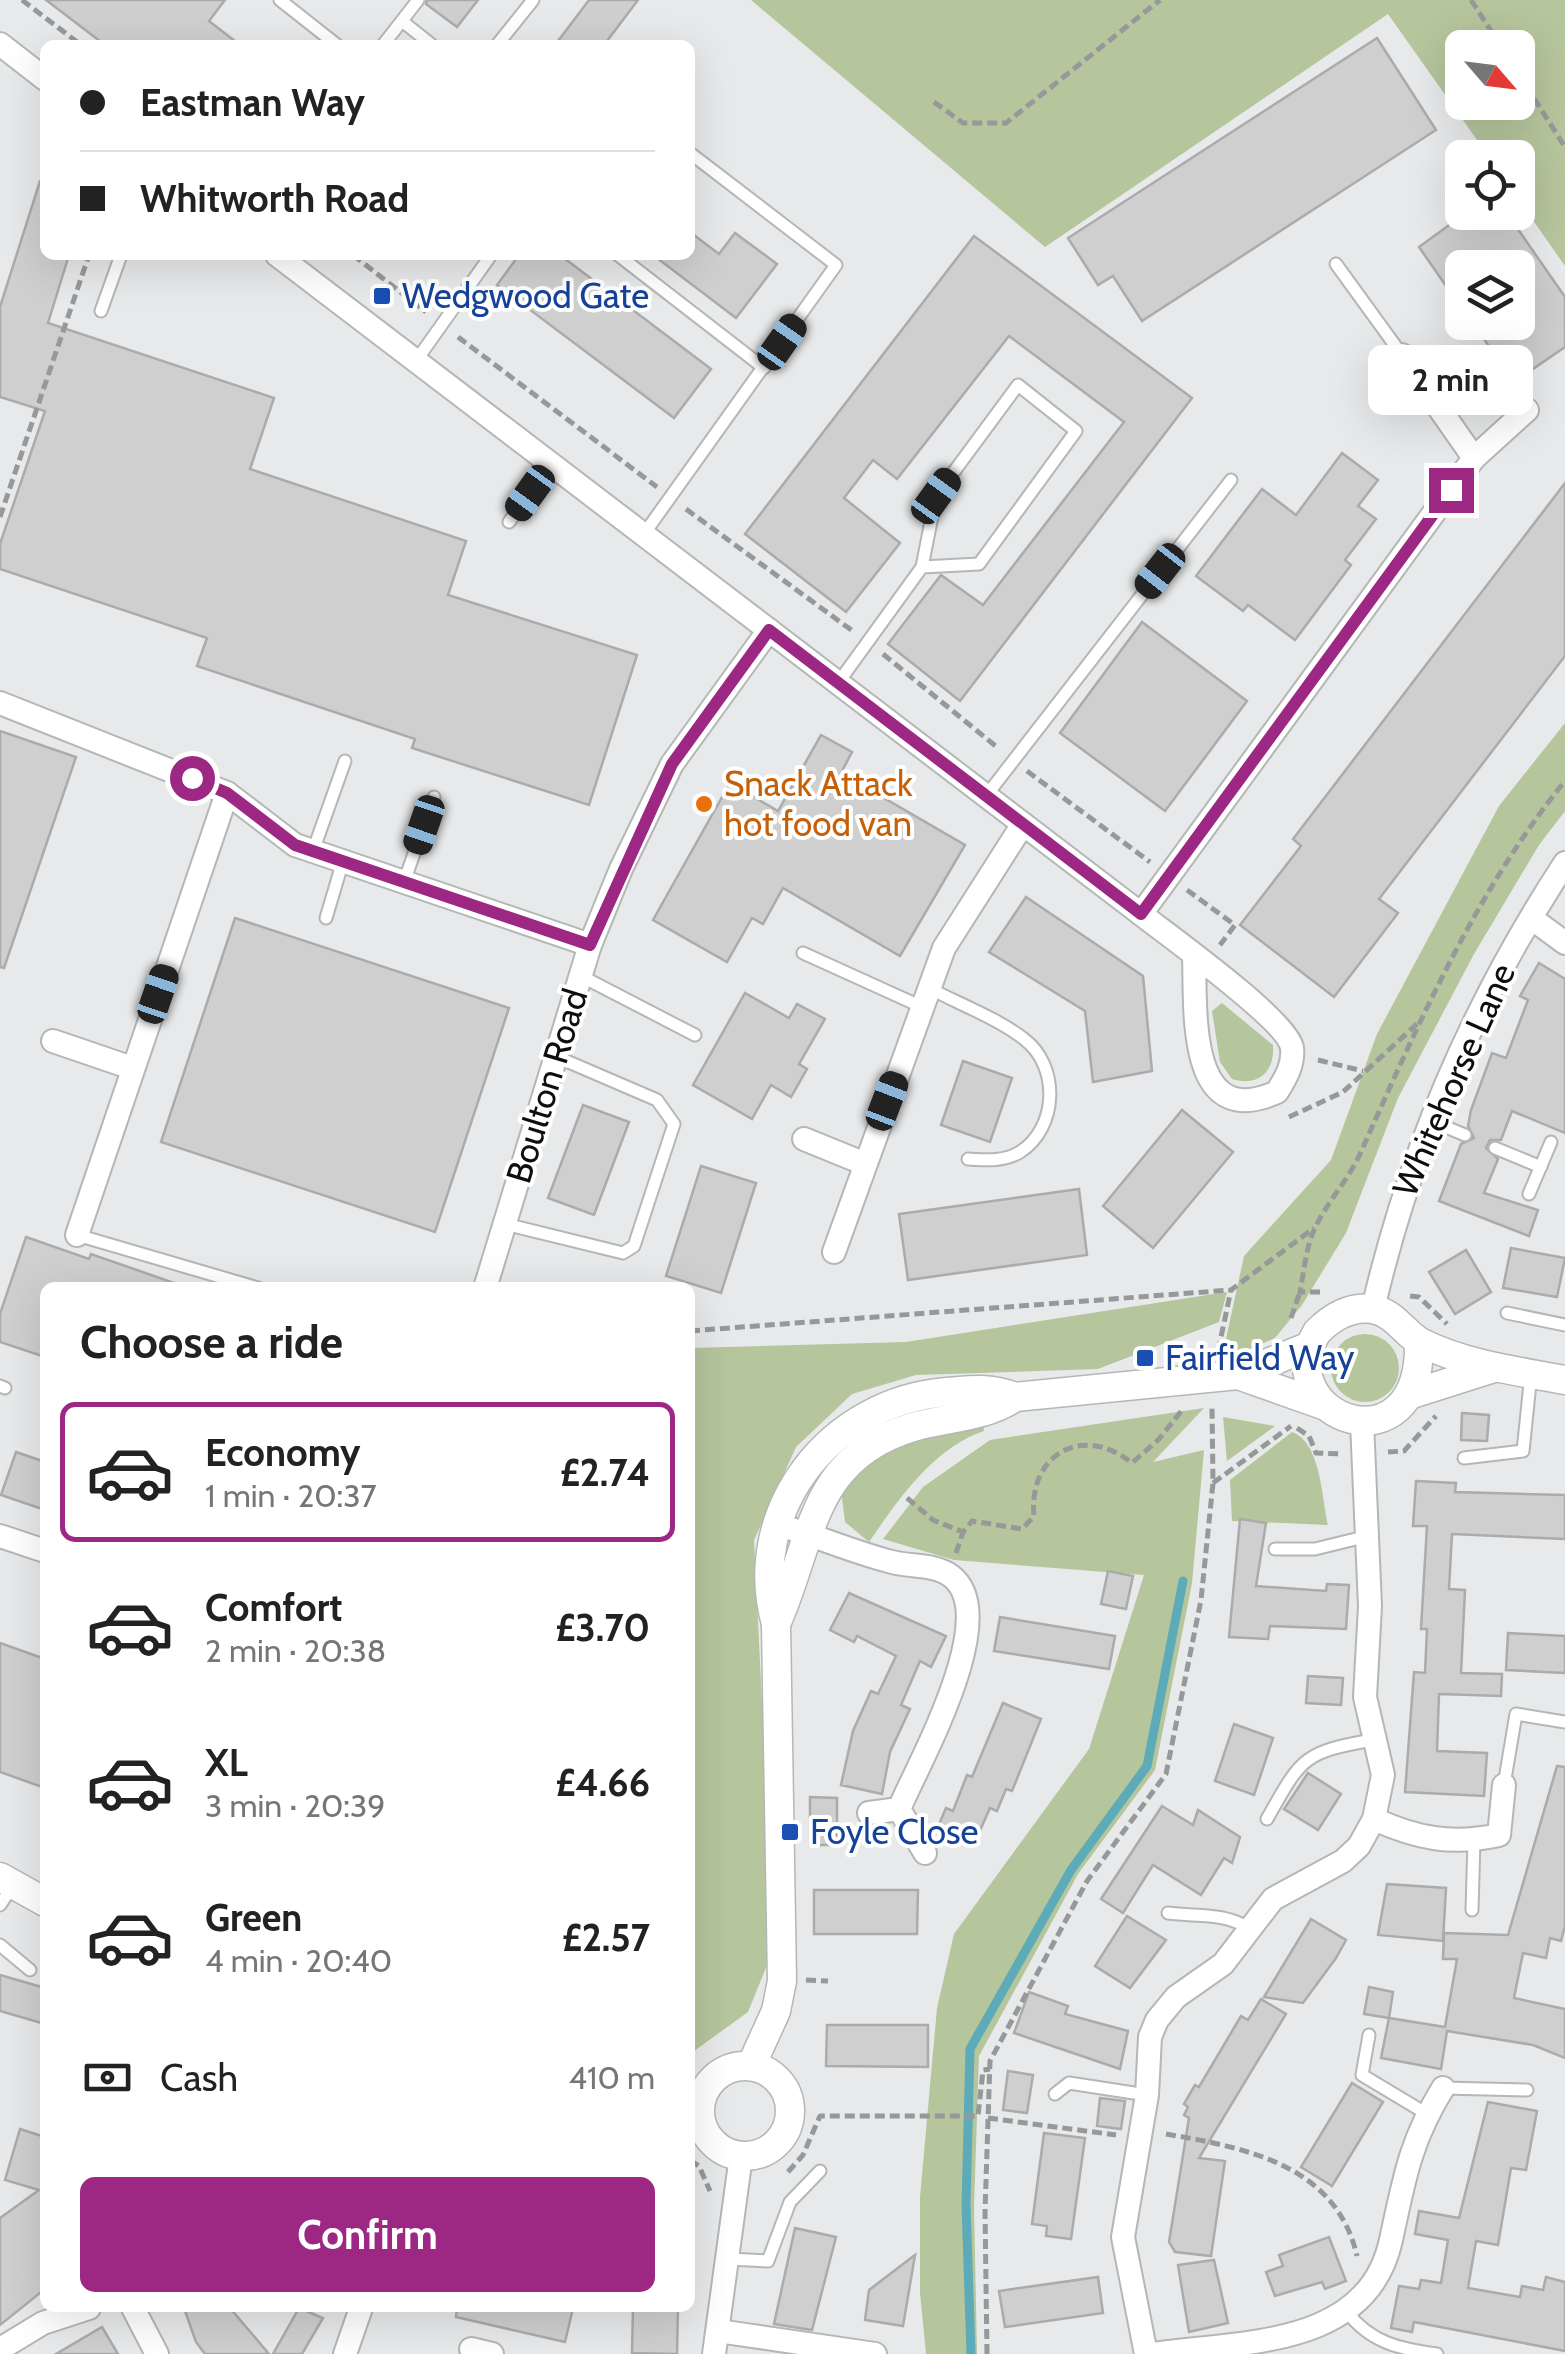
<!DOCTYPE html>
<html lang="en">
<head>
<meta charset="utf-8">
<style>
	body { margin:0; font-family:Cabin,sans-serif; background:#f2f2f2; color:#222; height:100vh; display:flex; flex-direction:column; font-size:38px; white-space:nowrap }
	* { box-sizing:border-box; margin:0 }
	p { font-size:32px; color:#767676 }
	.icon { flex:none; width:55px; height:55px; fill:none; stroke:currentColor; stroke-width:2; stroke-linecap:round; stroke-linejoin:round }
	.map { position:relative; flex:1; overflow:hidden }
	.drawer { position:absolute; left:40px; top:1282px; width:655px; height:1030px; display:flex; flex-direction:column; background:#fff; border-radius:15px; box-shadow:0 10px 40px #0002 }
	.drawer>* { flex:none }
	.guide { position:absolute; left:40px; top:40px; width:655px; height:220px; border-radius:15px; box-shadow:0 10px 40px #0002; display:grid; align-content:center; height:220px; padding:0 40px; background:#fff }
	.needle { width:65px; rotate:118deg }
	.buttons { position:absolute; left:1445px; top:30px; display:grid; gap:20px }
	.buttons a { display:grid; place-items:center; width:90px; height:90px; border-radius:15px; background:#fff; box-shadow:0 10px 40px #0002; font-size:50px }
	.end { position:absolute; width:45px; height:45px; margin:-22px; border:12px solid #9d2883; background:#fff; box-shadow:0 0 0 5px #fff }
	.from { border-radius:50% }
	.bubble { position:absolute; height:70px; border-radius:15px; background:#fff; box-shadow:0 10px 40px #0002; font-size:32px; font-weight:700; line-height:70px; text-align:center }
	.car { position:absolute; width:30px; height:60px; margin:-30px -15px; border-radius:12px; box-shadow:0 0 8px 2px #0007; background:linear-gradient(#222 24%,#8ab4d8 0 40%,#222 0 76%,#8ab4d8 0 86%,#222 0) }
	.guide b { display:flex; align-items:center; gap:35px; height:95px; font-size:38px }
	.guide b+b { border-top:2px solid #e0e0e0 }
	.guide i { width:25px; height:25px; background:#222 }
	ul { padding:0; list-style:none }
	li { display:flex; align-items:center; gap:30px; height:140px; margin:0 20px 15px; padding:0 20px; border:5px solid transparent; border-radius:15px }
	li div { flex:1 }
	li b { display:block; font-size:38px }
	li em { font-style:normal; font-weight:700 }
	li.on { border-color:#9d2883 }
	li>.icon { width:90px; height:90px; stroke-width:1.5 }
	h2 { padding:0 40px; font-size:45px; line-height:120px }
	.pay { display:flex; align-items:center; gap:25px; height:110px; padding:0 40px; font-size:38px }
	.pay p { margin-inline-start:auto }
	.action { display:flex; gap:20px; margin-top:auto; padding:20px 40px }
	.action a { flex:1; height:115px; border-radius:15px; background:#9d2883; color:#fff; font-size:40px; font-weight:700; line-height:115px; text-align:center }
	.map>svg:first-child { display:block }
	.green { fill:#b5c59c; fill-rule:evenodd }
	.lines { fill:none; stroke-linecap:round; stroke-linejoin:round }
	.stream { stroke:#5dabb9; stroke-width:9 }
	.building { fill:#cfcfd0; stroke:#ababac; stroke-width:2.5 }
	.service-casing { stroke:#b5b6b6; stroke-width:15 }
	.minor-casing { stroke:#b5b6b6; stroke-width:26 }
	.tertiary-casing { stroke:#b5b6b6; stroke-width:31 }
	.path { stroke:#979899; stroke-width:5; stroke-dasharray:10 5; stroke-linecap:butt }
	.service { stroke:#fff; stroke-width:11 }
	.minor { stroke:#fff; stroke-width:22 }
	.tertiary { stroke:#fff; stroke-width:28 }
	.route { stroke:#9d2883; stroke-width:12 }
	.transit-dot { fill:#1a4fb4; stroke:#fff; stroke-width:4 }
	.food-dot { fill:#e8710a; stroke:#fff; stroke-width:4 }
	.labels { text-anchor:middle; stroke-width:8; stroke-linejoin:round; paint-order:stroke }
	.transit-label { font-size:35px; fill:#164399; stroke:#fff; text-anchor:start }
	.food-label { font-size:35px; fill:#c56008; stroke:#fff; text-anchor:start }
	.street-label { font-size:35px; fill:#0e0e0f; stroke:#fff }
</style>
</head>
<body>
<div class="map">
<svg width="1565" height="2354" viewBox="0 0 1565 2354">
	<rect width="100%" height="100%" fill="#e8e9ea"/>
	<g class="green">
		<path d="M751,0H1565V266L1518,199V158L1489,157L1388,14L1045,247ZM1462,48H1518V102H1462Z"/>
		<path d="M1565,723V811L1539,845L1474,954L1398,1098L1346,1233L1302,1305L1275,1338L1221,1362L1244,1256L1331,1160L1377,1034L1499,806Z"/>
		<path d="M1222,1003L1273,1045C1275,1072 1258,1087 1232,1079L1220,1062L1212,1011Z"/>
		<path d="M1227,1292L1219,1322L1098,1369L916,1375L852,1394L796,1447L754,1540L774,1948L748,2012L690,2054V1348L906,1342Z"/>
		<circle cx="1365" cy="1368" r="34"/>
		<path d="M1204,1408L1153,1462L1204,1450L1192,1583L1155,1770L1078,1874L979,2056L974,2206L977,2354H926L920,2293V2197L937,2008L954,1934L1089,1749L1144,1575L954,1560L883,1539L923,1487L990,1440Z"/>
		<path d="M982,1417L984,1431C933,1448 898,1500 869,1542L845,1522L841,1490L880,1447Z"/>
		<path d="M1223,1417L1275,1426L1227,1461Z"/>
		<path d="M1292,1432C1321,1442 1322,1499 1328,1525L1232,1521L1230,1480Z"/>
	</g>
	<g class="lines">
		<path class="stream" d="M971,2354L966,2205L970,2049L1071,1870L1147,1766L1183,1581"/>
	</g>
	<g class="building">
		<path d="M46,0H225L209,21L240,45H105Z"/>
		<path d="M427,0H478L457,27L426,4Z"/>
		<path d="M589,0H638L604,45H555Z"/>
		<path d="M1377,38L1436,130L1142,321L1113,276L1098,285L1068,238Z"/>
		<path d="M40,181H45V255H69L48,323L274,398L250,469L466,541L448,595L637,655L589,805L412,748L415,739L197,666L207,638L0,569V544L45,411L0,397V307Z"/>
		<path d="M1467,212H1506L1565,297V347L1514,382L1472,322H1518V268H1462V309L1419,247Z"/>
		<path d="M690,232L719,254L735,233L777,264L736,318L653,255H690Z"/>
		<path d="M974,236L1192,398L960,701L888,644L941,575L983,605L1124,422L1009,336L897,479L873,460L844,498L900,543L846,612L745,534Z"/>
		<path d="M519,255H560L711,369L674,418L497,285Z"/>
		<path d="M1342,453L1378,480L1358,506L1376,519L1345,560L1351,565L1295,640L1248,605L1243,611L1196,576L1262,489L1296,515Z"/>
		<path d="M1565,483V656L1379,899L1398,913L1334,997L1240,925L1301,846L1293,839Z"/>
		<path d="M1142,622L1247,701L1165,811L1060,733Z"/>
		<path d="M0,731L76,757L4,968L0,967Z"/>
		<path d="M821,735L852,752L841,773L965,845L900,956L783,888L763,924L752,918L727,962L653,920L730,783L778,811Z"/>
		<path d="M1026,897L1143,976L1152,1071L1093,1082L1085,1011L989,952Z"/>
		<path d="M235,918L509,1008L435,1232L161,1142Z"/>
		<path d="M1539,963L1565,979V1133L1512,1111L1501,1140H1490L1486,1148L1498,1159L1484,1193L1538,1210L1529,1236L1439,1201L1461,1144L1474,1138L1468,1126L1471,1110L1492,1053L1506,1058L1528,1000L1520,996Z"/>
		<path d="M745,993L789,1018L797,1004L825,1019L799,1064L807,1069L791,1097L771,1085L752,1119L693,1085Z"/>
		<path d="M963,1061L1012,1078L990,1142L941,1125Z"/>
		<path d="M583,1105L629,1122L594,1215L548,1198Z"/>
		<path d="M1182,1110L1233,1152L1153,1248L1103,1206Z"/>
		<path d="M701,1166L756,1183L721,1293L666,1276Z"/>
		<path d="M1079,1189L1087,1255L908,1280L899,1214Z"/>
		<path d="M26,1237L89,1259L91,1254L177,1284L176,1288H45V1357L0,1342V1314Z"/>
		<path d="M1511,1248L1565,1258L1557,1297L1503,1288Z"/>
		<path d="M1466,1250L1491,1292L1455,1314L1429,1272Z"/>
		<path d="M1462,1413L1489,1415L1487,1441L1461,1440Z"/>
		<path d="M16,1452L45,1462V1510L1,1495Z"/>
		<path d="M1416,1481L1456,1483L1455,1492L1565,1495V1539L1452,1534L1449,1589L1465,1590L1461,1673L1502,1674L1501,1696L1439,1694L1437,1751L1487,1753L1484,1796L1405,1792L1414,1672L1425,1673L1427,1629H1421L1427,1526H1413Z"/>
		<path d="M1240,1519L1266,1523L1256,1586L1326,1591L1327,1584L1349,1585L1346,1629L1270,1626L1268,1639L1229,1637Z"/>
		<path d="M1108,1571L1133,1576L1126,1609L1101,1604Z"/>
		<path d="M849,1593L946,1636L931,1667L920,1661L901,1705L910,1709L890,1752L882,1794L841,1785L853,1731L871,1691L878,1694L896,1656L857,1636L854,1642L830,1630Z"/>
		<path d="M1000,1617L1115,1636L1109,1669L994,1651Z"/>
		<path d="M1508,1633L1565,1636V1673L1506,1670Z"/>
		<path d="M0,1643L45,1659V1788L0,1772Z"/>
		<path d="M1308,1676L1343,1678L1341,1705L1306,1703Z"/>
		<path d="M1003,1703L1041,1719L1012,1791L1006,1789L997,1811L990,1808L974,1844L937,1829L946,1808L953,1811L967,1775L972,1777Z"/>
		<path d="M1234,1724L1273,1738L1254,1795L1215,1781Z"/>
		<path d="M1557,1766L1565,1767V1926L1561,1941L1550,1938L1546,1958L1523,1953L1514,1998L1565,2009V2058L1533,2045L1447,2031L1441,2069L1381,2058L1389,2018L1445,2027L1457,1959H1443L1444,1933L1508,1935Z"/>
		<path d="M1308,1773L1341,1794L1318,1830L1284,1809Z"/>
		<path d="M810,1797L837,1798V1845H810Z"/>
		<path d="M1162,1806L1193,1825L1198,1810L1240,1837L1232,1863L1224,1858L1201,1895L1153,1865L1123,1913L1101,1899Z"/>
		<path d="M1387,1884L1446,1888L1443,1941L1378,1935Z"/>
		<path d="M814,1890H918L917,1934H814Z"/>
		<path d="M1127,1916L1166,1940L1130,1988L1095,1966Z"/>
		<path d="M1311,1919L1346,1940L1336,1958L1303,2003L1264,1997Z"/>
		<path d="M0,1975L45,1988V2024L0,2011Z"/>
		<path d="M1369,1987L1393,1992L1389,2018L1364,2014Z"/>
		<path d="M1029,1992L1068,2006L1065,2014L1128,2031L1120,2069L1014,2033Z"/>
		<path d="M1261,1999L1286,2014L1199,2158L1225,2161L1211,2256L1175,2252L1169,2242L1189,2118L1184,2115L1188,2107L1184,2104L1195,2085L1199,2087L1241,2016L1248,2020Z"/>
		<path d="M827,2025H928V2067L826,2066Z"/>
		<path d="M1008,2071L1033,2075L1027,2113L1003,2110Z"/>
		<path d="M1352,2083L1383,2102L1332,2186L1301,2167Z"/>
		<path d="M1100,2098L1125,2101L1121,2129L1097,2126Z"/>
		<path d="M1488,2102L1537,2111L1526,2170L1511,2168L1498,2245L1476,2241L1468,2288L1520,2297L1522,2286L1543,2290L1546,2277L1565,2282V2351L1414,2322L1412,2332L1391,2328L1399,2286L1419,2289L1421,2280L1441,2283L1448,2240L1415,2234L1419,2211L1459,2218Z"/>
		<path d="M20,2129L45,2137V2289L0,2325V2218L39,2190L5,2180Z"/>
		<path d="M1044,2133L1085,2138L1071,2239L1046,2236L1047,2226L1032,2224Z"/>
		<path d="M795,2228L836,2237L812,2330L774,2324Z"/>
		<path d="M1329,2237L1346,2281L1325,2289L1322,2282L1275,2296L1266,2272L1283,2266L1279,2255Z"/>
		<path d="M915,2255L903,2326L865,2320L869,2290Z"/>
		<path d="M1214,2260L1228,2323L1189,2332L1178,2265Z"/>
		<path d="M1098,2277L1103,2313L1005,2327L999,2291Z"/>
		<path d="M184,2308H230L269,2354H205L196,2342Z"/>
		<path d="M299,2308L323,2318L302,2354H273Z"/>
		<path d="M457,2308H573L565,2342L456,2317Z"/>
		<path d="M633,2308H678L677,2354L632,2353Z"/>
		<path d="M102,2327L118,2354H56Z"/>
	</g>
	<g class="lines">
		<g class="service-casing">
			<g id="service">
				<path d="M280,0L337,45"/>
				<path d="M402,21L432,45"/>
				<path d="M383,45L418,0"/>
				<path d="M497,45L533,0"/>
				<path d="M618,255L764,368"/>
				<path d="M1336,264L1402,355"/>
				<path d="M101,311L121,255"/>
				<path d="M416,361L491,255"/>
				<path d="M509,522L551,464"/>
				<path d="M644,534L836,265L690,153"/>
				<path d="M838,683L922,567L936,496L1018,385L1076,431L979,564L922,567"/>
				<path d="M986,796L1231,480"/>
				<path d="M313,851L345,761"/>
				<path d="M404,882L434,797"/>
				<path d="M326,918L343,861"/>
				<path d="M803,953L922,1007"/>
				<path d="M581,976L695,1035"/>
				<path d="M929,988C959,1004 997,1018 1024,1039C1060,1066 1058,1128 1020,1152C1004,1162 985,1160 968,1159"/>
				<path d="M1429,1120L1465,1135"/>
				<path d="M1495,1148L1541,1167"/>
				<path d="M1529,1194L1551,1142"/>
				<path d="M505,1224L623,1253L634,1246L674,1124L657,1100L557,1057"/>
				<path d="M77,1235L258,1288"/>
				<path d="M1507,1313L1565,1325"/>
				<path d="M0,1386L5,1388"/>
				<path d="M1464,1458L1523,1451L1531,1374"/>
				<path d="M1275,1549H1315L1368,1536"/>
				<path d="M1504,1785L1516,1714L1565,1722"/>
				<path d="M1267,1819C1301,1759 1302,1752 1373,1740"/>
				<path d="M0,1905L14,1884"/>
				<path d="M1472,1910L1474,1840"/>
				<path d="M1168,1913C1197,1917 1223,1912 1248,1928"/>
				<path d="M0,1945L30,1970"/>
				<path d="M1369,2035L1362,2075L1427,2114"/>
				<path d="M1443,2088L1527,2090"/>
				<path d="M1055,2094L1069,2083L1147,2095"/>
				<path d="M728,2259L768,2261L790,2202L820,2171"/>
				<path d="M1347,2312C1371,2343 1400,2349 1437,2354"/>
			</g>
		</g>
		<g class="minor-casing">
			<g id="minor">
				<path d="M0,44L45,79"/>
				<path d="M277,255L1141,914C1169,936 1288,1021 1292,1048C1294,1065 1285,1079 1277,1092C1186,1133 1196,1009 1194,956"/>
				<path d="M1402,355L1474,458"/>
				<path d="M0,703L227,793L295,845L590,945"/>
				<path d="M1141,914L1474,458L1527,410"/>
				<path d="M1531,918L1565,943"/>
				<path d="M53,1041L132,1068"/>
				<path d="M804,1139L863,1163"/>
				<path d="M77,1235L227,793"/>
				<path d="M834,1252L944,948L1023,824"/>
				<path d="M485,1288L590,945L621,869L672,764L769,630"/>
				<path d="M1373,1309C1410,1148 1474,1002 1565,863"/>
				<path d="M775,1524C815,1535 852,1552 892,1562C911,1567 935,1564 951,1576C1003,1615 919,1762 899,1809L925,1853"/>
				<path d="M0,1536L45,1551"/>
				<path d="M869,1813L899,1809"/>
				<path d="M1374,1819C1418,1839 1452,1845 1499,1835L1504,1785"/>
				<path d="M133,2308L157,2354"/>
				<path d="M718,2331L875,2354"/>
				<path d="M0,2349L43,2323L89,2308"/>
				<path d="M471,2349L492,2354"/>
				<path d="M345,2354L361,2308"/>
				<path d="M714,2354L741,2156"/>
				<path d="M1146,2354L1123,2237L1147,2095L1150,2037L1157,2020L1176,1997L1223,1964L1273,1899L1343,1861L1359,1846L1374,1819L1383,1775L1365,1697L1370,1606L1362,1422"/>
				<path d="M1153,2354C1241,2341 1367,2349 1391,2240C1404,2180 1410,2141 1443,2088"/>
			</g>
		</g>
		<g class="tertiary-casing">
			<g id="tertiary">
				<path d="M1419,1342C1422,1475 1267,1417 1317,1332C1332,1317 1350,1306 1372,1309C1396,1313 1404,1334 1422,1343C1467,1365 1517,1371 1565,1380"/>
				<path d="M1238,1375L1323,1405"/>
				<path d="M1412,1394L1494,1368"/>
				<path d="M776,1624C813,1542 809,1458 913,1427C947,1417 985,1418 1015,1397L1238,1375L1310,1346"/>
				<path d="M0,1877L45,1902"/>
				<path d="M751,2066L776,2011L782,1981L776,1624C744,1510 831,1401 947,1392C972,1390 991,1387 1015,1397"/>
				<circle cx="745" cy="2111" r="45"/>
			</g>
		</g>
		<g class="path">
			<path d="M22,0L81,45"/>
			<path d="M1471,0L1502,48"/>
			<path d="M1518,73L1565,147"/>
			<path d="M934,102L963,123H1006L1160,0"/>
			<path d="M353,255L426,312"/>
			<path d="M458,337L657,487"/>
			<path d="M686,509L854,632"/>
			<path d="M0,517L89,255"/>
			<path d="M883,654L998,748"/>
			<path d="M1027,771L1150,862"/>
			<path d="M1187,890L1235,925L1220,945"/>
			<path d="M1318,1060L1363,1071"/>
			<path d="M1289,1117L1343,1092L1419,1022"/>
			<path d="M1320,1292H1300C1304,1271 1306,1245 1316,1226C1328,1201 1348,1180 1360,1154C1417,1027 1476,890 1565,781"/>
			<path d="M1410,1296L1419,1297L1447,1324"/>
			<path d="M1291,1318L1300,1292"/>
			<path d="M690,1331L1231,1290L1314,1228"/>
			<path d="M1218,1351L1231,1290"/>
			<path d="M1297,1428L1309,1436L1316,1453L1342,1454"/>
			<path d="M1388,1452L1404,1451L1436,1416"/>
			<path d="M1213,1483L1291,1426"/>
			<path d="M907,1498L933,1520L963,1532L972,1521L1022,1529L1034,1516C1028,1455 1082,1423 1132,1463L1159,1439L1183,1409"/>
			<path d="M956,1553L963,1532"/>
			<path d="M806,1980L828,1981"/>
			<path d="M988,2118L1116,2135"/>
			<path d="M1166,2134C1247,2148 1336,2165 1357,2256"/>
			<path d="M690,2160L699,2166L710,2191"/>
			<path d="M788,2172L803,2155L820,2116H978L983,2070L990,2069"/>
			<path d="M987,2354L985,2211L990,2061L1087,1881L1166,1774L1201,1600L1213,1483L1212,1406"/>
		</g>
		<use href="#service" class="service"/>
		<use href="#minor" class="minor"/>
		<use href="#tertiary" class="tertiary"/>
	</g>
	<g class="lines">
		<path class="route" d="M192,778L227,793L295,845L590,945L672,764L769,630L1141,914L1451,490"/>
	</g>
	<g class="transit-dot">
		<rect x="372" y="286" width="20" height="20" rx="5"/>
		<rect x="1135" y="1348" width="20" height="20" rx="5"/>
		<rect x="780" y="1822" width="20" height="20" rx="5"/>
	</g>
	<circle class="food-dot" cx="704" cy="804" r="10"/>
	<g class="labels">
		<g class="transit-label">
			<text x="402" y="308">Wedgwood Gate</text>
			<text x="1165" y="1370">Fairfield Way</text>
			<text x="810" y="1844">Foyle Close</text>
		</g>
		<g class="food-label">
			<text x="724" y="796">Snack Attack<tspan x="724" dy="40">hot food van</tspan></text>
		</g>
		<g class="street-label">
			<text transform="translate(1454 1080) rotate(-66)" y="12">Whitehorse Lane</text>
			<text transform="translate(547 1086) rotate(-73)" y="12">Boulton Road</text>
		</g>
	</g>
</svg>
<div class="buttons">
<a><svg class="needle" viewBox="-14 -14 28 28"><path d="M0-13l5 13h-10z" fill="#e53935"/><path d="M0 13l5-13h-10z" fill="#767676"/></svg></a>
<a><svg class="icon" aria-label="locate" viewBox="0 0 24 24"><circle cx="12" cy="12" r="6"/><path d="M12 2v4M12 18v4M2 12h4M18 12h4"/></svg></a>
<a><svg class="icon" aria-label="layers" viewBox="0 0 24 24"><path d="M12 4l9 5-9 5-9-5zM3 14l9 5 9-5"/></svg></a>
</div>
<i class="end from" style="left:192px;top:778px"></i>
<i class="end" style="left:1451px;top:490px"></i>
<div class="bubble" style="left:1368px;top:345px;width:165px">2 min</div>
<i class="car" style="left:782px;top:342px;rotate:35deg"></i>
<i class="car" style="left:530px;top:493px;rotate:216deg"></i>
<i class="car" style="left:936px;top:496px;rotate:36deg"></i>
<i class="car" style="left:1160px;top:571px;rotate:218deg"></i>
<i class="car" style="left:424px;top:825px;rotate:199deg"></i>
<i class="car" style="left:158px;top:994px;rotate:19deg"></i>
<i class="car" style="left:887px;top:1101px;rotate:21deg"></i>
<div class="guide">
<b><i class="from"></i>Eastman Way</b>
<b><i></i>Whitworth Road</b>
</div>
<section class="drawer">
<h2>Choose a ride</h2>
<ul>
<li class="on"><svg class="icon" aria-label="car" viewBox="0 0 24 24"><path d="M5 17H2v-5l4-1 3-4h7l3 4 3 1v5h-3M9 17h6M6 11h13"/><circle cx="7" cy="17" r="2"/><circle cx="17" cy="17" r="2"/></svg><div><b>Economy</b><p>1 min · 20:37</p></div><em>£2.74</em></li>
<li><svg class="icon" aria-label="car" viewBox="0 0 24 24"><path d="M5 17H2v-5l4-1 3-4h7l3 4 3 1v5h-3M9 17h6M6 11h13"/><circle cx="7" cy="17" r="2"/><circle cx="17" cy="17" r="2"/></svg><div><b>Comfort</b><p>2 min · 20:38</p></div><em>£3.70</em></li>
<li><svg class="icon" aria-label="car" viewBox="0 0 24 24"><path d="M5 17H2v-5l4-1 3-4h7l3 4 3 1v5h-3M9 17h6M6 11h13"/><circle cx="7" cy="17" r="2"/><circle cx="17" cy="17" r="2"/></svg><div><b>XL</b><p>3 min · 20:39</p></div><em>£4.66</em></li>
<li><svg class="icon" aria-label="car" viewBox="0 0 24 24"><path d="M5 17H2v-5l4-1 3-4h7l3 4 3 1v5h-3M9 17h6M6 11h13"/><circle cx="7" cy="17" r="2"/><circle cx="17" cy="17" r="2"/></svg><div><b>Green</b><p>4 min · 20:40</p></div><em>£2.57</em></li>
</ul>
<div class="pay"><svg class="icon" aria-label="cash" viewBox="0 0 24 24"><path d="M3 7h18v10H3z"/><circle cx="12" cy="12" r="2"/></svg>Cash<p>410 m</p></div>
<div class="action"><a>Confirm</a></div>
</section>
</div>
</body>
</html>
